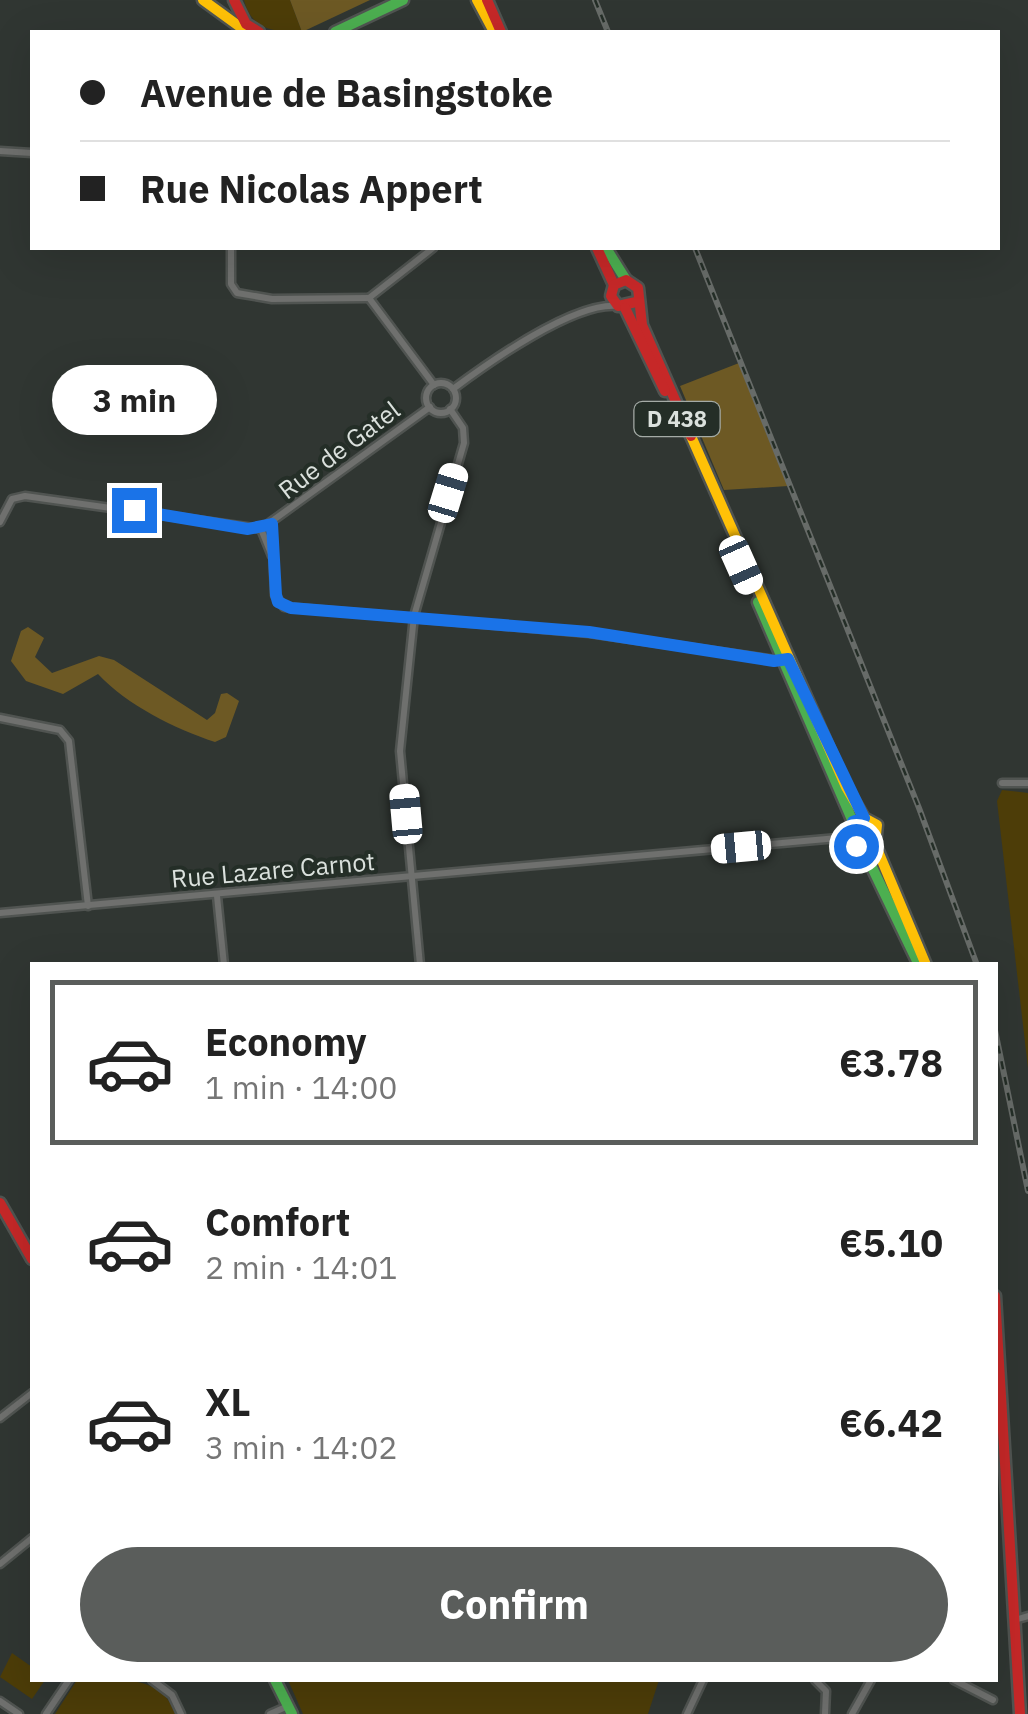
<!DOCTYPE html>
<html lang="en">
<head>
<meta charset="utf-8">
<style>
	body { margin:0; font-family:"IBM Plex Sans",sans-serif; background:#f6f6f6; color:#222; height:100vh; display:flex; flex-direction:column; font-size:38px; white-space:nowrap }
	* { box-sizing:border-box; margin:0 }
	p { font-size:32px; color:#767676 }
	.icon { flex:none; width:55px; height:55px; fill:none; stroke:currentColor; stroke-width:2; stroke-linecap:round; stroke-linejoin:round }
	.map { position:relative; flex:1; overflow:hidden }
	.panel { position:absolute; left:30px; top:962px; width:968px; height:720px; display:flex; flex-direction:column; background:#fff; border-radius:0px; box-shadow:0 10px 40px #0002 }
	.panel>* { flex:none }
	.hud { position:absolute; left:30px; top:30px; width:970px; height:220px; border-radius:0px; box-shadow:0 10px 40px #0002; display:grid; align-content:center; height:220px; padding:0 50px; background:#fff }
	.end { position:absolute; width:45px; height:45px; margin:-22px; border:12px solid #1a73e8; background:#fff; box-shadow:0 0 0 5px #fff }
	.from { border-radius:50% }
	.bubble { position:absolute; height:70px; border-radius:35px; background:#fff; box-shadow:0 10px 40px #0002; font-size:32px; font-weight:800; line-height:70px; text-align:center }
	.car { position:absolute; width:30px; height:60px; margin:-30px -15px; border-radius:12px; box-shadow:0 0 8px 2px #0007; background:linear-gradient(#fff 24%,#345 0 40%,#fff 0 76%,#345 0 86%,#fff 0) }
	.hud b { display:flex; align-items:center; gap:35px; height:95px; font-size:38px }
	.hud b+b { border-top:2px solid #e0e0e0 }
	.hud i { width:25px; height:25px; background:#222 }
	ul { padding:18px 0 0; list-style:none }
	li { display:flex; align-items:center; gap:30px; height:165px; margin:0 20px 15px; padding:0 30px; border:5px solid transparent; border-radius:0px }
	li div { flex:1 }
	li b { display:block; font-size:38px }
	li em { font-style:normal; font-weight:800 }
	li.active { border-color:#5a5d5b }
	li>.icon { width:90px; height:90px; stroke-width:1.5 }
	.primary-button { display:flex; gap:20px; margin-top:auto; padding:20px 50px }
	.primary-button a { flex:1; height:115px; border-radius:60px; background:#5a5d5b; color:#fff; font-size:40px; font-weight:800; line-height:115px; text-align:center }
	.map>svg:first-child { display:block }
	.green { fill:#4d3d08 }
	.forest { fill:#6d5924 }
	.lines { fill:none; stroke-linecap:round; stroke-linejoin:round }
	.street-casing { stroke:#505451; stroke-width:11 }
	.fast-casing { stroke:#505451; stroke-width:15 }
	.slow-casing { stroke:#505451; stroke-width:15 }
	.jam-casing { stroke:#505451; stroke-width:15 }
	.street { stroke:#6f706e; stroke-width:6 }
	.fast { stroke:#4caf50; stroke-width:10 }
	.slow { stroke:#ffc107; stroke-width:10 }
	.jam { stroke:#c62828; stroke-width:10 }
	.rail-casing { stroke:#676b68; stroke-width:6 }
	.rail { stroke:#242e27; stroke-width:2.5; stroke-dasharray:8; stroke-linecap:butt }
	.route { stroke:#1a73e8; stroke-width:12 }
	.labels { text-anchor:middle; stroke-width:8; stroke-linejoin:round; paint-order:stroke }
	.shield { fill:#242e27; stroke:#a4aba6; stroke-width:2.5 }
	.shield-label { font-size:22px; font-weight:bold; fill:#dbe1dd }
	.street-label { font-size:25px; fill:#dbe1dd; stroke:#242e27 }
</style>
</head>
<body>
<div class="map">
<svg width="1028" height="1714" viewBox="0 0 1028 1714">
	<rect width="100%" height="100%" fill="#303632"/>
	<g class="green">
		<path d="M244,0H290L302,32C275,32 252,31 244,0Z"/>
		<path d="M1002,790L1028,793V1068L997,801Z"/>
		<path d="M12,1653L32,1667V1680H45L32,1699L0,1677Z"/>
		<path d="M77,1680C113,1680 162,1672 175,1714H55Z"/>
		<path d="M288,1680H659L648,1714H303Z"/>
	</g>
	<g class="forest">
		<path d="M290,0H370L302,32Z"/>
		<path d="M739,363L788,486L724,490L680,386Z"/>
		<path d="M28,627L44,638L35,657L52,673L99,656L114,660L207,720L215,713L221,694L227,693L239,701L226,737L215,742C175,729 127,705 98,674L63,694L26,681L11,661L21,631Z"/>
	</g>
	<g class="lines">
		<g class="street-casing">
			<g id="street">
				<path d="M0,151L32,153"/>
				<path d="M231,248V284L237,293L272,299L369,298"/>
				<path d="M433,248L369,298L434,385"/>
				<circle cx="441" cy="398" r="15"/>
				<path d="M453,389C488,363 575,301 618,306"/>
				<path d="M0,522L12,499L25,496L261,529L430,407"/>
				<path d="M272,524L275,595L284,607L589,633L783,661"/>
				<path d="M261,529L272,556"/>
				<path d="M0,718L60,730L69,741L88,906"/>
				<path d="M1002,783H1028"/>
				<path d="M217,896L224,965"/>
				<path d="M0,913L849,837"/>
				<path d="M420,965L400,751L414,616L464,443L463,428L450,409"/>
				<path d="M0,1418L32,1393"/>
				<path d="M0,1564L32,1538"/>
				<path d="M1018,1619L1028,1616"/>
				<path d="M152,1680L172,1695L181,1714"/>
				<path d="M815,1680L826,1691L825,1714"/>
				<path d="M954,1680L993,1700"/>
				<path d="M0,1701L19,1714"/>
				<path d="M46,1714L69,1680"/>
				<path d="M270,1714L288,1706"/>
				<path d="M687,1714L703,1680"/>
				<path d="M852,1714L871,1680"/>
			</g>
		</g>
		<g class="fast-casing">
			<g id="fast">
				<path d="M335,32L403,0"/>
				<path d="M606,248L626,280"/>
				<path d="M758,602L853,822"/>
				<path d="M853,822L851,840L869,861L919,965"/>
				<path d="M275,1680L292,1714"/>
			</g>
		</g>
		<g class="slow-casing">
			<g id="slow">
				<path d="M203,0L247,32"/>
				<path d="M477,0L494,32"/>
				<path d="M691,436L846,787L864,818L877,825L875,844"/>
				<path d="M875,844L926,965"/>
			</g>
		</g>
		<g class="jam-casing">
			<g id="jam">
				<path d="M234,0L246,24L259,32"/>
				<path d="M487,0L501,32"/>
				<path d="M597,248L614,285"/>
				<path d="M636,302L618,306L611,296L614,285L626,280L638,288L642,325L691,436"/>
				<path d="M625,308L665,391"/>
				<path d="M0,1203L32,1259"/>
				<path d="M995,1296L1020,1714"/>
			</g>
		</g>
		<use href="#street" class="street"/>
		<use href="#fast" class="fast"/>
		<use href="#slow" class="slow"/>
		<use href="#jam" class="jam"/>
		<g class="rail-casing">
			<g id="rail">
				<path d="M595,0L608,32"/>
				<path d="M695,248L919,808L977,965"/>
				<path d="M995,1030L1028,1191"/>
			</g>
		</g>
		<use href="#rail" class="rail"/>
	</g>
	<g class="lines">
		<path class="route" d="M134,510L248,529L272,524L276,595L278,602L291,608L589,632L774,661L788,659L864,818L853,822L849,832L856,846"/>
	</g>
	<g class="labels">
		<rect class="shield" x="634.5" y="402" width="85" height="34" rx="8"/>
		<g class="shield-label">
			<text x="677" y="427">D 438</text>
		</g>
		<g class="street-label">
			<text transform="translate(339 450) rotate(-37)" y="9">Rue de Gatel</text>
			<text transform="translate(273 870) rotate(-5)" y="9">Rue Lazare Carnot</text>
		</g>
	</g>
</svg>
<i class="end from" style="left:856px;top:846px"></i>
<i class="end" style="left:134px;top:510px"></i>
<div class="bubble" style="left:52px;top:365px;width:165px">3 min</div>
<i class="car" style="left:448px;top:493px;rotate:17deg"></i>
<i class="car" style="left:741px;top:565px;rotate:156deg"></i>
<i class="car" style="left:406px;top:814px;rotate:355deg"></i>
<i class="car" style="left:741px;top:847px;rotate:265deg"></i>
<div class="hud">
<b><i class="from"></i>Avenue de Basingstoke</b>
<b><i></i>Rue Nicolas Appert</b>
</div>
<section class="panel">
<ul>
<li class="active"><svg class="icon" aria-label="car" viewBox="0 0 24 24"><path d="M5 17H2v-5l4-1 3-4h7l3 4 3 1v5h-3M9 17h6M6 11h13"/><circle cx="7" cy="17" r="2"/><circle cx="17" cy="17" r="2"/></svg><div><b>Economy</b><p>1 min · 14:00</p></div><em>€3.78</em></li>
<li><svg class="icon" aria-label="car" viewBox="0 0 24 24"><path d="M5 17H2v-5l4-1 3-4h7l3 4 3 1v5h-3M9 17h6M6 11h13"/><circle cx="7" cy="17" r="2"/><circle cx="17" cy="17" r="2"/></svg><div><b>Comfort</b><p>2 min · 14:01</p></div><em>€5.10</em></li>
<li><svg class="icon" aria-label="car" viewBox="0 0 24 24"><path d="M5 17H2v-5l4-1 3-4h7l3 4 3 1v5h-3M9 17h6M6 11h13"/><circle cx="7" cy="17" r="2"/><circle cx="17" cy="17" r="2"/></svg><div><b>XL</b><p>3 min · 14:02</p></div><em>€6.42</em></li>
</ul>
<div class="primary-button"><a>Confirm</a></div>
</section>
</div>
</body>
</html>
